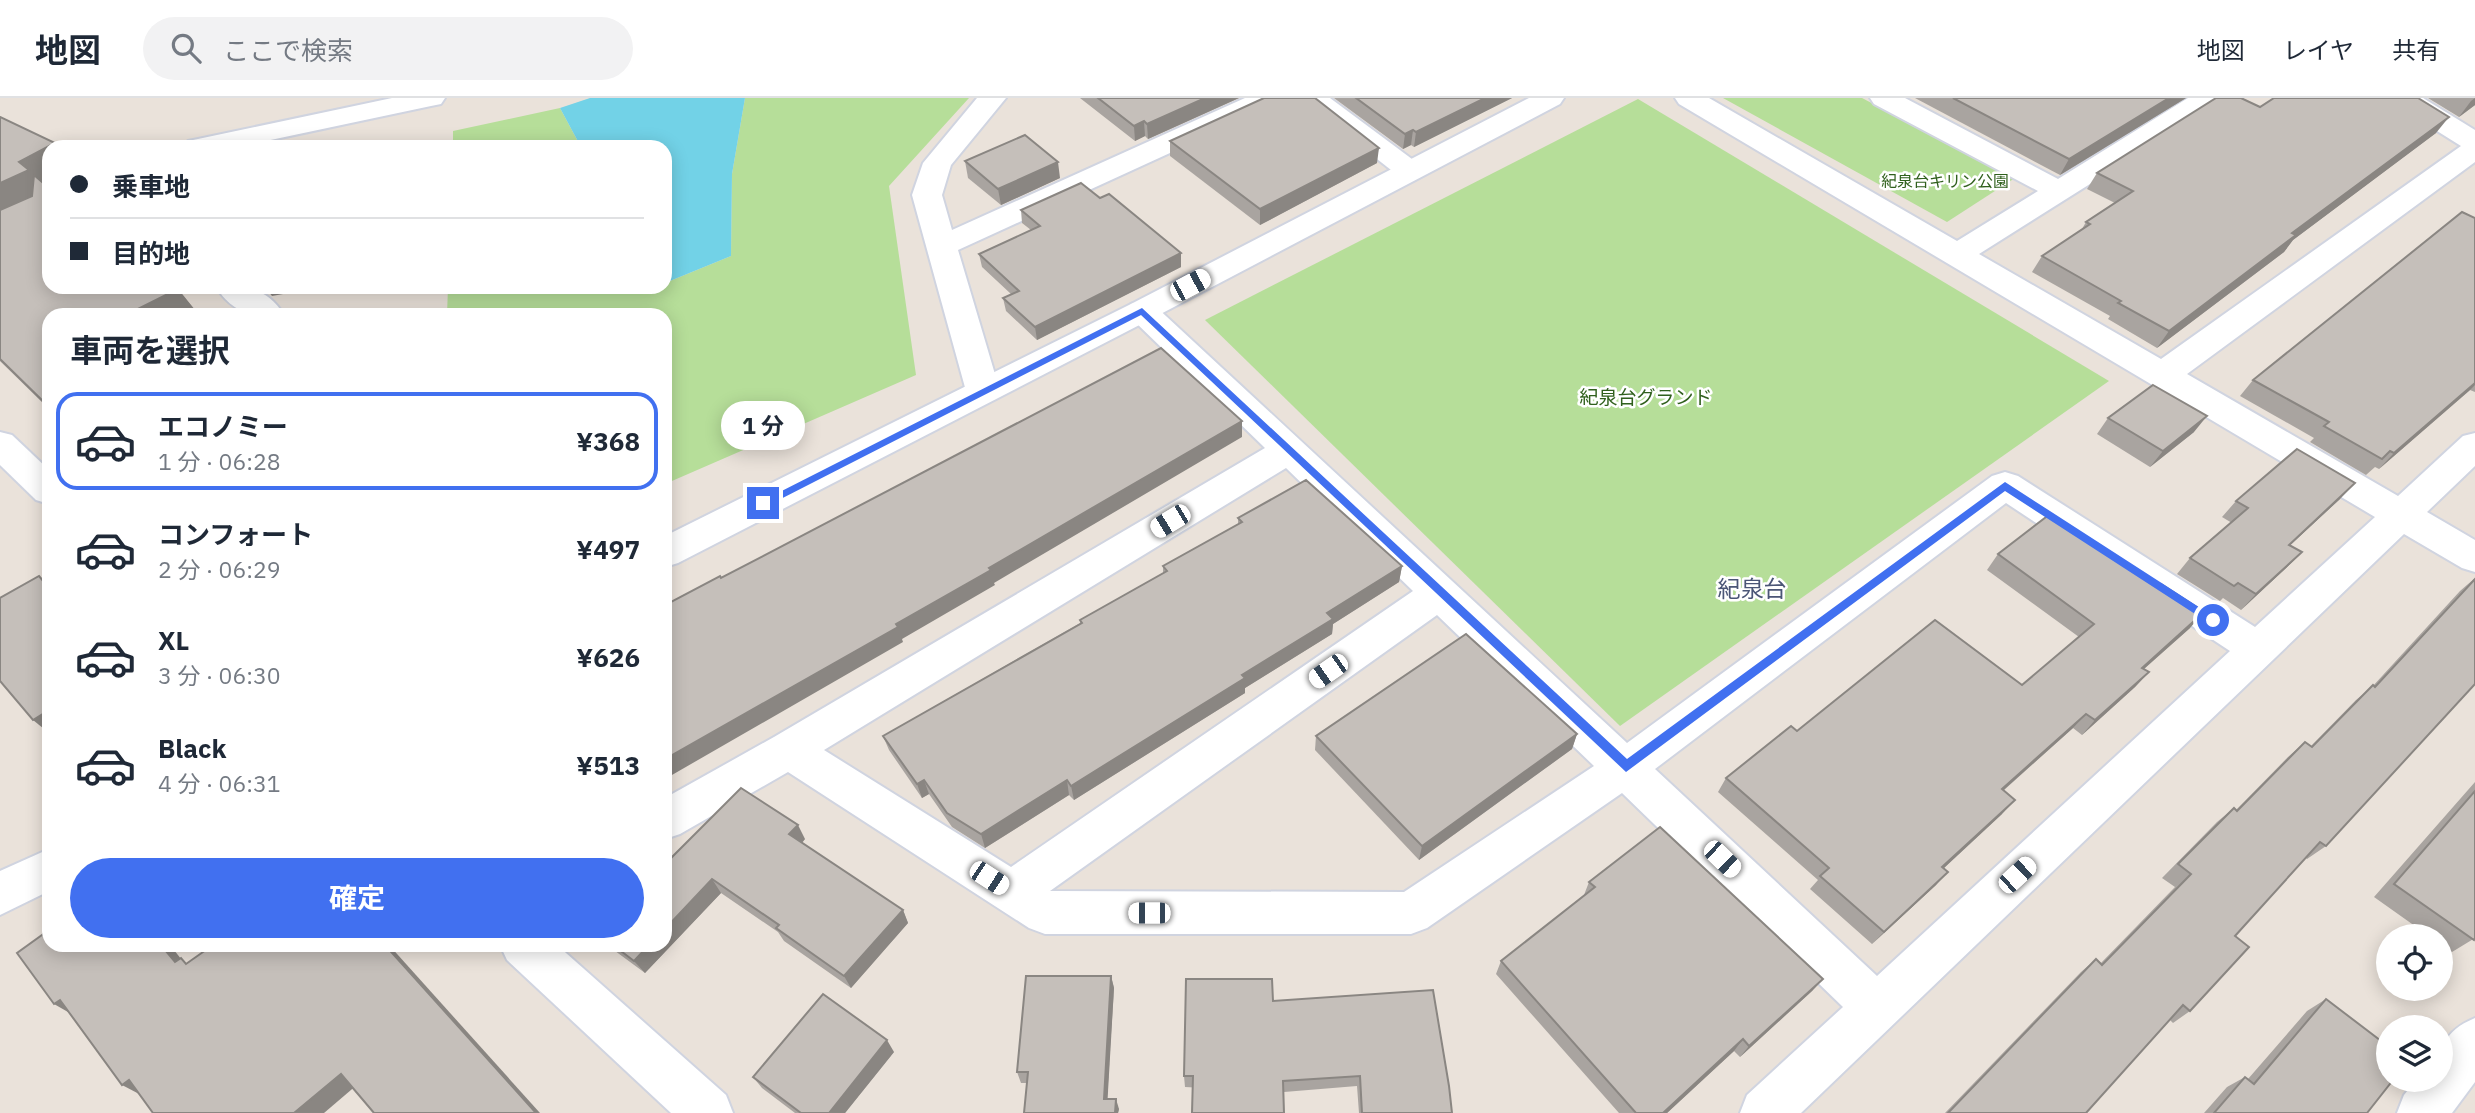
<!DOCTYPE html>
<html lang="ja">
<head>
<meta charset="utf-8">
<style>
	body { margin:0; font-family:"IBM Plex Sans","Noto Sans JP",sans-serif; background:#f2f2f3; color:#1f2937; height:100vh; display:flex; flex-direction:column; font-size:26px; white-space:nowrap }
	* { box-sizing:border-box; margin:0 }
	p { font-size:23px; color:#747a83 }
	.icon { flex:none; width:38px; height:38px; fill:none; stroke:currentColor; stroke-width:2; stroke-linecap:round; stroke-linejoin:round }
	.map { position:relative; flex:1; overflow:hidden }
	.sheet { position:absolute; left:42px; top:210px; width:630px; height:644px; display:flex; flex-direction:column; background:#fff; border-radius:21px; box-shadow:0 4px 18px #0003 }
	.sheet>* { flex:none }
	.banner { position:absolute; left:42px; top:42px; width:630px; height:154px; border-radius:21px; box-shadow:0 4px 18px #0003; display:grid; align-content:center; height:154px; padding:0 28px; background:#fff }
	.buttons { position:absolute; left:2376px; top:826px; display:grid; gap:14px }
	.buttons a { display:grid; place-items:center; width:77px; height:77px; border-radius:50%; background:#fff; box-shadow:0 4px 18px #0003; font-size:35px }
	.end { position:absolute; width:32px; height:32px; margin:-16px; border:9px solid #4170f0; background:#fff; box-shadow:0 0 0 4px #fff }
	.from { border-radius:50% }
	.bubble { position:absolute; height:49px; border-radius:24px; background:#fff; box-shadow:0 4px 18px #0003; font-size:23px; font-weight:700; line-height:49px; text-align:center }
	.car { position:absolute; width:21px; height:42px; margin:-21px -10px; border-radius:9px; box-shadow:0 0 5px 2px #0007; background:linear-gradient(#fff 24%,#345 0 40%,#fff 0 76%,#345 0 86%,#fff 0) }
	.banner b { display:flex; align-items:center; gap:24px; height:66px; font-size:26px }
	.banner b+b { border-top:2px solid #e0e1e3 }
	.banner i { width:18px; height:18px; background:#1f2937 }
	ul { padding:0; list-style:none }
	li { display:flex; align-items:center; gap:21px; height:98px; margin:0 14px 10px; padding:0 14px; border:4px solid transparent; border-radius:21px }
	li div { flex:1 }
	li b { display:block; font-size:26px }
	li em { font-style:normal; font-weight:700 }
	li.selected { border-color:#4170f0 }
	li>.icon { width:63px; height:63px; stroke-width:1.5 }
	h2 { padding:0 28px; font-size:32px; line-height:84px }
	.button { display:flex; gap:14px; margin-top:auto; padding:14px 28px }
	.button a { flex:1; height:80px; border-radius:42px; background:#4170f0; color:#fff; font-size:28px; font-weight:700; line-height:80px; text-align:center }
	header { display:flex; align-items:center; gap:42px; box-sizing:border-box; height:98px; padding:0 35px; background:#fff; border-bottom:2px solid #e0e1e3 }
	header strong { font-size:33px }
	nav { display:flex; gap:38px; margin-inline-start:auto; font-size:24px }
	.search { width:490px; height:63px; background:#f2f2f3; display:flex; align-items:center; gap:18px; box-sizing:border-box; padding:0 24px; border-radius:38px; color:#747a83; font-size:26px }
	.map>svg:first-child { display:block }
	.green { fill:#b6de99 }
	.water { fill:#72d2e7 }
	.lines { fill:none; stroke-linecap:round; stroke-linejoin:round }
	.minor-casing { stroke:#d0d4e0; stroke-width:4 }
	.tertiary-casing { stroke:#d0d4e0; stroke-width:4 }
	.minor { fill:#fff; fill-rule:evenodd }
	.tertiary { fill:#fff; fill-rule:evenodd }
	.wall { fill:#a9a4a0 }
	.shaded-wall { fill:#8a8682 }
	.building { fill:#c5bfba; stroke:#8a8682; stroke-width:2 }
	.route { fill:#4170f0 }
	.labels { text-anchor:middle; stroke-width:5; stroke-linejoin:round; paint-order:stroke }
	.far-park-label { font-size:16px; fill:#30601d; stroke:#fff }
	.park-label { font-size:19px; fill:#30601d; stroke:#fff }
	.quarter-label { font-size:23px; fill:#4b5676; stroke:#fff }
</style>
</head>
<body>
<header>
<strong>地図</strong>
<div class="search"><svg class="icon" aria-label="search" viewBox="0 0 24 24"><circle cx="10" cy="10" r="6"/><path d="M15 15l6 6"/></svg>ここで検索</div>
<nav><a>地図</a><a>レイヤ</a><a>共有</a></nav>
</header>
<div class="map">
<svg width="2475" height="1015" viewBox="0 0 2475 1015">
	<rect width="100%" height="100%" fill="#eae2da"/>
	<g class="green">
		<path d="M745,0H969L889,88L916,277L665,386V217H447L448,189H634L637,196L655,189H665V185L731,158L732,76Z"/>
		<path d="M1723,0H1862L2015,80L1947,124Z"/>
		<path d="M1638,1L2109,283L1620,628L1205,222Z"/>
		<path d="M560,10L581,49H453V33Z"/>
	</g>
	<path class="water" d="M590,0H745L732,76L731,158L665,185V49H581L560,10Z"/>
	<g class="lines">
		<g class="minor-casing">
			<g id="minor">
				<path d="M392,0H445L441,6L431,8L238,49H184L188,43L198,41Z"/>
				<path d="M977,0H1006L951,67L942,97L952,132L1245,0H1281L1277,6L958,152L1000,293L995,301L983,305L971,301L966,293L912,97L923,65Z"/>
				<path d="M1299,0H1330L1420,67L1424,73L1420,79L1410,82L1400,79Z"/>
				<path d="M1675,0H1709L1957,143L2038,93L1874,6L1870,0H1905L2058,81L2188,0H2221L2217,6L1979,156L2161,261L2461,48L2394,6L2390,0H2423L2475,32V64L2187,276L2398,398L2463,338L2475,335V368L2427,414L2475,442V474L2462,470L2404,436L1801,1015H1740L1747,997L1843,909L1622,695L1427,830L1411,836H1045L1029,830L788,674L680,736L665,741V700L774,639L1265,350L1131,220L1126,213L1131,206L1142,203L1153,206L1627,645L1992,378L2005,374L2018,378L2255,529L2375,419L1679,6ZM1286,370L1413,493L1011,769L824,652ZM2006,405L2230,553L1877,878L1655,671ZM1437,517L1594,668L1404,794L1050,793Z"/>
				<path d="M216,189C246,189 266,188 284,217C253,217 235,218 216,189Z"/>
				<path d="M0,334L12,337L49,372V406L36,402L0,367Z"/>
				<path d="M500,847H557L726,997L733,1015H671L507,862Z"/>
				<path d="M2475,920V984L2452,1015H2397L2404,997L2416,982H2441C2441,949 2442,934 2475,920Z"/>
			</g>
		</g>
		<g class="tertiary-casing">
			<g id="tertiary">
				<path d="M1529,0H1564L1560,6L1153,220L678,465L665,469V438L1131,206Z"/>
				<path d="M49,751V793L0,817V773Z"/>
			</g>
		</g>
		<use href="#minor" class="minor"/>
		<use href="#tertiary" class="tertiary"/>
	</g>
	<g class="wall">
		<path d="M1080,0H1239L1148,41L1145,38L1135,43Z"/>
		<path d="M1334,0H1512L1414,49L1411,47L1403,51Z"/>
		<path d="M1915,0H2186L2060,77Z"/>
		<path d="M2428,0H2475V7L2459,19Z"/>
		<path d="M2260,9L2436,35L2293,142L2284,154L2157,250L2108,221L2110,218L2032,174L2042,158L2082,131L2086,124L2115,105L2087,91L2097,75Z"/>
		<path d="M0,19L55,45L58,49H49V79L41,83L49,189L178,191L195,212L49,217V311L0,263Z"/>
		<path d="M1170,43L1377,65L1260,127L1170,58Z"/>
		<path d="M965,63L1060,80L1001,107L968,80Z"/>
		<path d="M1021,112L1181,169L1037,242L1006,213L1003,200L1011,196L982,169L979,156L1031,132L1022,125Z"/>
		<path d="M2475,120V294L2470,292L2379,371L2375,369L2366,377L2310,344L2314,340L2240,298L2253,282Z"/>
		<path d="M2108,320L2194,334L2150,369L2097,336Z"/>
		<path d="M2340,401L2290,447L2302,454L2286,470L2241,512L2223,500L2220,503L2177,476L2190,460L2232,425L2222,419L2236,403Z"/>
		<path d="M1238,420L1402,468L1399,484L1333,526L1332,536L1245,590V595L1074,702L1069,697L985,750L952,729L929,696L922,700L889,652L883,638L1080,525V522L1163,475V468L1238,426Z"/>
		<path d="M1998,456L2190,530L2144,571L2149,574L2135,589L2082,637L2073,630L2003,693L2002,716L1944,770L1936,787L1872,846L1810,791L1818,782L1718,694L1726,680L1797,633L2022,587L2079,539L1987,472Z"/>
		<path d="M2475,480L2326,748L2307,761L2306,760L2235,838L2190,913L2173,925L2170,922L2086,1015H1945L2081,874L2096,861L2101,865L2175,789L2162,780L2217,724L2234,710L2236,712L2288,659L2305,644L2311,648L2356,602L2372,589L2460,493Z"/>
		<path d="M1577,636L1572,651L1419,762L1315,652L1316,638Z"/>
		<path d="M2475,684V840L2452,854L2441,847V838H2429L2374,799Z"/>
		<path d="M805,741L802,745L903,812L908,825L851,890L784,843L778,834L721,795L645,875L607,847H665L668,763Z"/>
		<path d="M1589,784L1823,881L1812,893L1740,959L1734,953L1667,1015H1619L1496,876L1501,863L1584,797Z"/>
		<path d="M1111,878L1114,890L1107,1001L1119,1011L1118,1015H1024L1027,985H1021L1017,974Z"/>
		<path d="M2326,901L2367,1015H2204L2227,989L2245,979L2248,981L2307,913Z"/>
		<path d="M1273,903L1452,1015H1359L1357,988L1284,994L1185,989L1184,978Z"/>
		<path d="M894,954L845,1015H795L762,990L753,979Z"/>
	</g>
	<g class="shaded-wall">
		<path d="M1205,0H1239L1148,41L1147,26Z"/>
		<path d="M1485,0H1512L1414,49L1416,34Z"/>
		<path d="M2169,0H2186L2060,77L2069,61Z"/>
		<path d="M2475,0V7L2459,19L2471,3Z"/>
		<path d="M2449,19L2436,35L2293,142L2284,154L2157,250L2169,233L2292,135Z"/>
		<path d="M1144,23L1145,38L1135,43L1134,28Z"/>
		<path d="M1413,32L1411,47L1403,51L1405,36Z"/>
		<path d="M55,45L58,49H49V79L39,84L46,94L0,115V85L19,64Z"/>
		<path d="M1379,50L1377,65L1260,127V111Z"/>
		<path d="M1058,64L1060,80L1001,107L998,91Z"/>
		<path d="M1181,155V169L1037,242L1035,229Z"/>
		<path d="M265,189H322L272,198Z"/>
		<path d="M178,191L195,212L186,217H126Z"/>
		<path d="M2475,285V287L2470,292L2379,371L2394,355Z"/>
		<path d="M2207,318L2194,334L2150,369L2163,353Z"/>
		<path d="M1242,323V339L994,485L995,487L902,541L903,544L665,681V661L989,470Z"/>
		<path d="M2355,385L2340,401L2274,462L2289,447Z"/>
		<path d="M2302,454L2286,470L2241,512L2256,496Z"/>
		<path d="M1402,468L1399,484L1333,526L1332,536L1245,590V595L1074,702L1071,688L1242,577L1327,515Z"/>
		<path d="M2204,514L2190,530L2128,585L2142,570Z"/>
		<path d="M2149,574L2135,589L2082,637L2095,622Z"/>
		<path d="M49,612V635L33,622Z"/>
		<path d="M2086,616L2073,630L1989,705L2002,691Z"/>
		<path d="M1577,636L1572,651L1419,762L1422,748Z"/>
		<path d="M924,682L929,696L922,700L917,686Z"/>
		<path d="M1067,682L1069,697L985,750L981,736Z"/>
		<path d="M2015,702L2002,716L1931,782L1942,769Z"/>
		<path d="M798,727L805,741L797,750L789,736Z"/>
		<path d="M1948,774L1936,787L1872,846L1884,834Z"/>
		<path d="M712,781L721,795L645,875L634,863L649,847H665V831Z"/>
		<path d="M903,812L908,825L851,890L844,878Z"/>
		<path d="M161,847H170L193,876L175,864Z"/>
		<path d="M385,847H389L540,1015H536Z"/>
		<path d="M1111,878L1114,890L1107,1011L1104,1001Z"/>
		<path d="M1823,881L1812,893L1740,959L1749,948Z"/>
		<path d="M60,902L75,918L54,906Z"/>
		<path d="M1743,941L1734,953L1667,1015H1663Z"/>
		<path d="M887,942L894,954L845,1015H829Z"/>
		<path d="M341,976L358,986L324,1015H294Z"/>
		<path d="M129,982L143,998L122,987Z"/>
		<path d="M1116,1001L1119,1011L1118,1015H1115Z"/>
	</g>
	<g class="building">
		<path d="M1098,0H1205L1147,26L1144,23L1134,28Z"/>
		<path d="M1264,0H1315L1379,50L1260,111L1170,43Z"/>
		<path d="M1356,0H1485L1416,34L1413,32L1405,36Z"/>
		<path d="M1953,0H2169L2069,61Z"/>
		<path d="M2216,0H2241L2260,9L2274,0H2418L2449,19L2292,135L2296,137L2169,233L2118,205L2121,203L2042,158L2090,126L2086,124L2133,93L2097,75Z"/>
		<path d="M0,19L55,45L19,64L29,72L0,85Z"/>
		<path d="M1025,37L1058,64L998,91L965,63Z"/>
		<path d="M34,77L49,90V189H176L178,191L126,217H49V309L0,261V112L32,98Z"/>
		<path d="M1081,85L1100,100L1109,96L1181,155L1035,229L1003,200L1019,193L979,156L1040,128L1021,112Z"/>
		<path d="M2462,114L2475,120V285L2394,355L2390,353L2382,361L2324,328L2329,324L2253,282Z"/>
		<path d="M1161,250L1242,323L989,470L991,472L896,526L898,529L665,661V507L720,478L721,480Z"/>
		<path d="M2153,287L2207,318L2163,353L2108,320Z"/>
		<path d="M2297,351L2355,385L2289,447L2302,454L2256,496L2238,485L2234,488L2190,460L2248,410L2236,403Z"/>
		<path d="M1306,382L1402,468L1327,515L1333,521L1242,577L1245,580L1071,688L1067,682L981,736L947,715L924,682L917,686L883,638L1082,525L1080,522L1167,473L1163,468L1242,424L1238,420Z"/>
		<path d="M2050,416L2158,488L2161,486L2204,514L2142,570L2149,574L2095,622L2086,616L2002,691L2015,702L1942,769L1948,774L1884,834L1820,778L1829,770L1726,680L1791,628L1797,633L1935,522L2022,587L2094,526L1998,456Z"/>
		<path d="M39,478L49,490V612L33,622L0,583V500Z"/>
		<path d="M2475,481V586L2326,748L2320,744L2235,838L2249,849L2190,913L2183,907L2086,1015H1948L2096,861L2102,867L2191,776L2178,766L2234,710L2237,713L2305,644L2312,649L2373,587L2375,589Z"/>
		<path d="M1466,536L1577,636L1422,748L1316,638Z"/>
		<path d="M741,690L798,727L789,736L903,812L844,878L776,830L779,827L712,781L665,831V762L668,763Z"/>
		<path d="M2475,693V840L2474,842L2394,786Z"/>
		<path d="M1660,729L1823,881L1749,948L1743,941L1663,1015H1636L1501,863L1595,789L1589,784Z"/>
		<path d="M49,832V847H161L175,864L181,860L186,866L213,847H385L536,1015H374L341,976L294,1015H153L129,982L122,987L60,902L54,906L17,855Z"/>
		<path d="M613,847H649L634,863Z"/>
		<path d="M1026,878H1111L1104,1001H1116L1115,1015H1024L1028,974H1017Z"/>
		<path d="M1186,881H1272L1273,903L1433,892L1449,988L1452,1015H1362L1360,978L1283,983L1284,1015H1192L1193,978H1184Z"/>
		<path d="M823,896L887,942L829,1015H801L753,979Z"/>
		<path d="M2326,901L2389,949V982H2393L2367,1015H2214L2245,979L2254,986Z"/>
	</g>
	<path class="route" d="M1142,210L1627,661L2005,384L2219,522L2217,525H2209L2005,393L1626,674L1141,217L767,408H759L758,405Z"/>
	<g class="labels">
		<g class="far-park-label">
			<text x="1945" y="89">紀泉台キリン公園</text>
		</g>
		<g class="park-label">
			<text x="1646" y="306">紀泉台グランド</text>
		</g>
		<g class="quarter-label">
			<text x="1752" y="499">紀泉台</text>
		</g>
	</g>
</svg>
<div class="buttons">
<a><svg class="icon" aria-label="locate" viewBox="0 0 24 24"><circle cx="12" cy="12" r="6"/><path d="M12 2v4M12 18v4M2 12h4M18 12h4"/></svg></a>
<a><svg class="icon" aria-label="layers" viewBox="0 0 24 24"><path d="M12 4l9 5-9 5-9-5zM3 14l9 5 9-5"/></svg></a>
</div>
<i class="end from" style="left:2213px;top:522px"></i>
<i class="end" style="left:763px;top:405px"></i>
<div class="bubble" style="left:721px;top:303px;width:84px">1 分</div>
<i class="car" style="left:1190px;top:187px;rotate:62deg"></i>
<i class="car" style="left:1170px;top:423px;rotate:239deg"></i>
<i class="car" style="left:1328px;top:573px;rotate:235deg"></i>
<i class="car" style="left:1722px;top:761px;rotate:134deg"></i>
<i class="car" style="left:2017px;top:777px;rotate:47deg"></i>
<i class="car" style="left:989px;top:780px;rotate:123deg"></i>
<i class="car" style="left:1149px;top:815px;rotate:270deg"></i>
<div class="banner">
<b><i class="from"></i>乗車地</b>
<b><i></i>目的地</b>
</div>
<section class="sheet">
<h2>車両を選択</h2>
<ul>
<li class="selected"><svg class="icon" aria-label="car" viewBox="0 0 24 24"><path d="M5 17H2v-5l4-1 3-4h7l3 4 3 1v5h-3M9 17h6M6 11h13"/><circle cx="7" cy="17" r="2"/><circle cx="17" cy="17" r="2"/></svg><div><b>エコノミー</b><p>1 分 · 06:28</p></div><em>¥368</em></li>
<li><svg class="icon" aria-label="car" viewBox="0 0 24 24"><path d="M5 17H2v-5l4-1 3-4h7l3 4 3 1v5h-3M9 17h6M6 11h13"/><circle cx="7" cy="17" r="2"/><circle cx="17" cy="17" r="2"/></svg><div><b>コンフォート</b><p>2 分 · 06:29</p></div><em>¥497</em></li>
<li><svg class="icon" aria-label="car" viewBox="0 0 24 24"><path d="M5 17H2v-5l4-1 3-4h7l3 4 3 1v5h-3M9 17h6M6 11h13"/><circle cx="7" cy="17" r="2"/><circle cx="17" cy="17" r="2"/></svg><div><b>XL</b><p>3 分 · 06:30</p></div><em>¥626</em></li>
<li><svg class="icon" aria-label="car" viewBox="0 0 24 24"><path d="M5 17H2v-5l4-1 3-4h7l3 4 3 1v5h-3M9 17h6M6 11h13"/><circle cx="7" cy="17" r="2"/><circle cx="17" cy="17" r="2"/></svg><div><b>Black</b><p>4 分 · 06:31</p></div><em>¥513</em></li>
</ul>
<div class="button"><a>確定</a></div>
</section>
</div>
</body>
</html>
